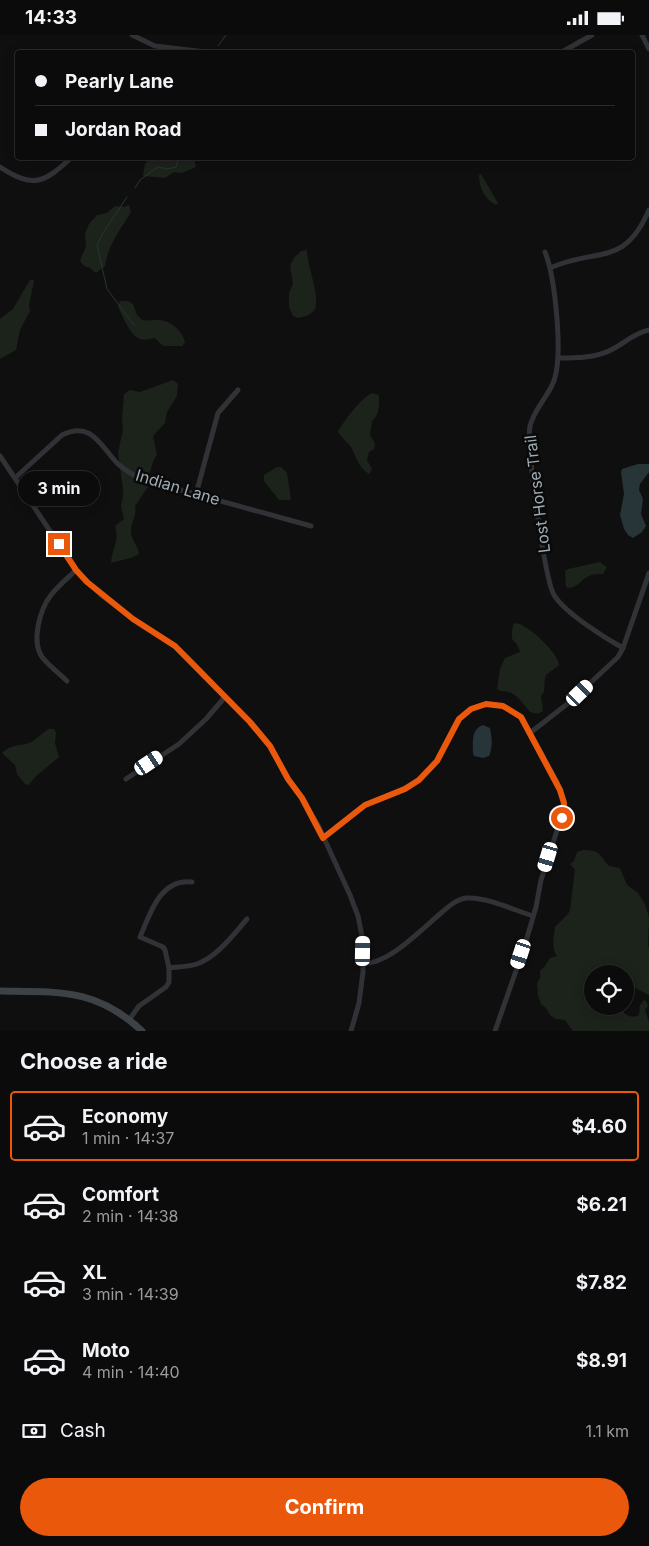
<!DOCTYPE html>
<html lang="en">
<head>
<meta charset="utf-8">
<style>
	body { margin:0; font-family:Inter,sans-serif; background:#19191a; color:#f1f3f6; height:100vh; display:flex; flex-direction:column; font-size:19px; white-space:nowrap }
	* { box-sizing:border-box; margin:0 }
	p { font-size:16px; color:#9a9b9d }
	.icon { flex:none; width:28px; height:28px; fill:none; stroke:currentColor; stroke-width:2; stroke-linecap:round; stroke-linejoin:round }
	.map { position:relative; height:996px; overflow:hidden }
	.panel { display:flex; flex-direction:column; background:#0b0b0c; flex:1 }
	.panel>* { flex:none }
	.hud { position:absolute; left:15px; top:15px; width:620px; height:110px; border-radius:5px; box-shadow:0 2px 12px #0003,0 0 0 1px #2b2b2d; display:grid; align-content:center; height:110px; padding:0 20px; background:#0b0b0c }
	.controls { position:absolute; left:584px; top:930px; display:grid; gap:10px }
	.controls a { display:grid; place-items:center; width:50px; height:50px; border-radius:50%; background:#0b0b0c; box-shadow:0 2px 12px #0003,0 0 0 1px #2b2b2d; font-size:25px }
	.end { position:absolute; width:22px; height:22px; margin:-11px; border:6px solid #ea580c; background:#fff; box-shadow:0 0 0 2px #fff }
	.from { border-radius:50% }
	.bubble { position:absolute; height:35px; border-radius:18px; background:#0b0b0c; box-shadow:0 2px 12px #0003,0 0 0 1px #2b2b2d; font-size:16px; font-weight:700; line-height:35px; text-align:center }
	.car { position:absolute; width:15px; height:30px; margin:-15px -8px; border-radius:6px; box-shadow:0 0 4px 1px #0007; background:linear-gradient(#fff 24%,#345 0 40%,#fff 0 76%,#345 0 86%,#fff 0) }
	.hud b { display:flex; align-items:center; gap:18px; height:48px; font-size:19px }
	.hud b+b { border-top:1px solid #2b2b2d }
	.hud i { width:12px; height:12px; background:#f1f3f6 }
	ul { padding:0; list-style:none }
	li { display:flex; align-items:center; gap:15px; height:70px; margin:0 10px 8px; padding:0 10px; border:2px solid transparent; border-radius:5px }
	li div { flex:1 }
	li b { display:block; font-size:19px }
	li em { font-style:normal; font-weight:700 }
	li.active { border-color:#ea580c }
	li>.icon { width:45px; height:45px; stroke-width:1.5 }
	h2 { padding:0 20px; font-size:22px; line-height:60px }
	.pay { display:flex; align-items:center; gap:12px; height:55px; padding:0 20px; font-size:19px }
	.pay p { margin-inline-start:auto }
	.action { display:flex; gap:10px; margin-top:auto; padding:10px 20px }
	.action a { flex:1; height:58px; border-radius:30px; background:#ea580c; color:#fff; font-size:20px; font-weight:700; line-height:58px; text-align:center }
	.status { display:flex; justify-content:space-between; align-items:center; height:35px; padding:0 25px; background:#0b0b0c; direction:ltr }
	.status svg { height:14px; fill:currentColor }
	.map>svg:first-child { display:block }
	.green { fill:#1c231b }
	.water { fill:#273538 }
	.lines { fill:none; stroke-linecap:round; stroke-linejoin:round }
	.stream { stroke:#273538; stroke-width:1 }
	.street { stroke:#303236; stroke-width:5 }
	.secondary { stroke:#3d4246; stroke-width:7 }
	.route { stroke:#ea580c; stroke-width:6 }
	.labels { text-anchor:middle; stroke-width:5; stroke-linejoin:round; paint-order:stroke }
	.street-label { font-size:16px; fill:#9eabb3; stroke:#0a0a0b }
</style>
</head>
<body>
<div class="status"><b>14:33</b><svg viewBox="0 0 49 12"><path d="M0 12V9h3v3zM5 12V6h3v6zM10 12V3h3v9zM15 12V0h3v12zM26 1h20v11H26zM47 4h2v5h-2z"/></svg></div>
<div class="map">
<svg width="649" height="996" viewBox="0 0 649 996">
	<rect width="100%" height="100%" fill="#0f0f10"/>
	<g class="green">
		<path d="M171,123H194L196,132L182,138L174,137L165,143L143,141L145,129L148,125L155,124L167,126Z"/>
		<path d="M481,139L498,168L496,170C484,164 479,152 479,140Z"/>
		<path d="M129,170L131,177C120,195 108,210 105,231L96,238L90,233L84,231L80,226L86,211L85,199L89,189L97,180L107,178L115,171L124,172Z"/>
		<path d="M307,215C307,231 320,259 315,274C312,280 304,282 298,283L293,281L289,272V258L293,249L290,231L294,223L301,216Z"/>
		<path d="M30,245H33L34,246L29,270L30,276L20,295L16,315L0,324V284L13,274Z"/>
		<path d="M120,266H128L133,269L137,280L142,285C148,286 152,285 158,285C170,285 182,295 185,307L182,311H163L155,303C150,304 143,306 138,303C130,299 121,279 118,271Z"/>
		<path d="M173,345L178,349L177,361L167,377L165,388L153,401L157,420C151,427 152,436 147,443L148,452L135,471C137,482 131,486 131,496C131,505 138,510 139,519C132,524 120,525 111,528C112,513 120,506 115,491L124,484L121,471L123,461V454L118,417L123,395L122,383L124,359L130,355L140,357Z"/>
		<path d="M372,358L379,360C379,370 380,379 372,386L370,400L375,408L374,414L369,417L367,425L372,434L369,439C358,432 357,423 351,412C347,406 341,403 338,396C345,385 361,363 372,358Z"/>
		<path d="M277,432H281L287,438L291,465H279L264,446V440Z"/>
		<path d="M600,527L607,532L603,539C581,538 585,549 570,553L566,552L565,536L568,534Z"/>
		<path d="M516,588C527,589 559,618 559,630L546,640L545,643L544,657L541,661L543,676C539,679 535,679 530,677C524,670 518,660 509,657C504,656 501,657 497,654L500,634L505,623L520,617C516,601 509,612 513,590Z"/>
		<path d="M49,694H54L56,698L55,708L59,722L35,742L29,750L25,749L17,739L15,730L3,719V717C11,710 19,711 29,708C37,705 41,698 49,694Z"/>
		<path d="M583,815C601,815 599,820 609,831L620,833L627,850L638,858L645,869L649,882L648,910L649,913V960C639,954 627,952 625,939L605,935L603,939H592V971H625L624,978C629,982 633,983 639,980L640,970L644,965L646,966L648,971L645,975L649,987V996H573L565,985L556,984L550,980L546,973L541,969L538,961L537,948L540,943V936L545,931L550,923L557,921C551,913 554,901 555,892L568,879L570,875L575,835L570,829L574,826L577,817Z"/>
	</g>
	<g class="water">
		<path d="M638,429H649V437L640,449L639,455L643,464L641,479L646,491L642,497L633,503L628,500L624,494L620,480L624,459L621,437L622,434Z"/>
		<path d="M483,690L490,693C492,702 493,712 489,721L483,723L474,721L473,718C473,707 471,694 483,690Z"/>
	</g>
	<g class="lines">
		<g class="stream">
			<path d="M218,11L226,0"/>
			<path d="M135,153L140,145L158,132L167,134L176,132L179,122"/>
			<path d="M127,162L103,198L97,210L107,254L134,290"/>
		</g>
		<g class="street">
			<path d="M132,0L155,11L214,18"/>
			<path d="M642,0L649,14"/>
			<path d="M560,18L592,0"/>
			<path d="M0,132C34,154 44,148 72,122"/>
			<path d="M545,217C555,242 564,323 553,348C547,363 534,374 530,391C526,410 545,545 554,560C565,578 605,603 623,613"/>
			<path d="M550,233C597,212 624,233 649,175"/>
			<path d="M558,323C576,323 595,323 611,315C625,308 634,298 649,295"/>
			<path d="M0,421L76,535L101,560L133,584L175,611L187,622L250,687L270,711L288,744L302,763L318,790L350,860L358,881L363,906V937L359,968L351,996"/>
			<path d="M15,443L62,400C92,385 101,412 118,429C125,435 133,440 141,444L311,491"/>
			<path d="M196,459L218,378L238,355"/>
			<path d="M67,646C59,638 49,631 42,622C31,606 40,574 51,560C58,551 68,543 76,535"/>
			<path d="M530,698L571,666L618,622L623,613L649,538"/>
			<path d="M126,744L179,709L206,684L225,662"/>
			<path d="M323,803L365,770L405,753L419,745L437,726L459,684L471,674L486,669L503,671L521,682L557,747L564,768L563,777L541,845L536,872L524,913L495,996"/>
			<path d="M363,928C387,931 423,893 441,878C449,871 457,864 467,863C487,862 514,875 533,881"/>
			<path d="M169,933C178,932 188,932 197,929C217,922 233,900 247,884"/>
			<path d="M129,985L139,971L166,952L169,947V933L165,915L163,912L140,902C150,879 160,843 192,847"/>
		</g>
		<path class="secondary" d="M0,956C59,957 96,953 142,996"/>
	</g>
	<g class="lines">
		<path class="route" d="M59,509L76,535L87,547L133,584L175,611L250,687L270,711L288,744L302,763L323,803L365,770L405,754L419,745L437,726L459,684L471,674L486,669L503,671L521,682L560,755L564,768L562,783"/>
	</g>
	<g class="labels">
		<g class="street-label">
			<text transform="translate(178 452) rotate(17)" y="6">Indian Lane</text>
			<text transform="translate(537 459) rotate(-97)" y="6">Lost Horse Trail</text>
		</g>
	</g>
</svg>
<div class="controls">
<a><svg class="icon" aria-label="locate" viewBox="0 0 24 24"><circle cx="12" cy="12" r="6"/><path d="M12 2v4M12 18v4M2 12h4M18 12h4"/></svg></a>
</div>
<i class="end from" style="left:562px;top:783px"></i>
<i class="end" style="left:59px;top:509px"></i>
<div class="bubble" style="left:18px;top:436px;width:82px">3 min</div>
<i class="car" style="left:580px;top:658px;rotate:46deg"></i>
<i class="car" style="left:149px;top:728px;rotate:56deg"></i>
<i class="car" style="left:548px;top:822px;rotate:197deg"></i>
<i class="car" style="left:363px;top:916px;rotate:1deg"></i>
<i class="car" style="left:521px;top:919px;rotate:198deg"></i>
<div class="hud">
<b><i class="from"></i>Pearly Lane</b>
<b><i></i>Jordan Road</b>
</div>
</div>
<section class="panel">
<h2>Choose a ride</h2>
<ul>
<li class="active"><svg class="icon" aria-label="car" viewBox="0 0 24 24"><path d="M5 17H2v-5l4-1 3-4h7l3 4 3 1v5h-3M9 17h6M6 11h13"/><circle cx="7" cy="17" r="2"/><circle cx="17" cy="17" r="2"/></svg><div><b>Economy</b><p>1 min · 14:37</p></div><em>$4.60</em></li>
<li><svg class="icon" aria-label="car" viewBox="0 0 24 24"><path d="M5 17H2v-5l4-1 3-4h7l3 4 3 1v5h-3M9 17h6M6 11h13"/><circle cx="7" cy="17" r="2"/><circle cx="17" cy="17" r="2"/></svg><div><b>Comfort</b><p>2 min · 14:38</p></div><em>$6.21</em></li>
<li><svg class="icon" aria-label="car" viewBox="0 0 24 24"><path d="M5 17H2v-5l4-1 3-4h7l3 4 3 1v5h-3M9 17h6M6 11h13"/><circle cx="7" cy="17" r="2"/><circle cx="17" cy="17" r="2"/></svg><div><b>XL</b><p>3 min · 14:39</p></div><em>$7.82</em></li>
<li><svg class="icon" aria-label="car" viewBox="0 0 24 24"><path d="M5 17H2v-5l4-1 3-4h7l3 4 3 1v5h-3M9 17h6M6 11h13"/><circle cx="7" cy="17" r="2"/><circle cx="17" cy="17" r="2"/></svg><div><b>Moto</b><p>4 min · 14:40</p></div><em>$8.91</em></li>
</ul>
<div class="pay"><svg class="icon" aria-label="cash" viewBox="0 0 24 24"><path d="M3 7h18v10H3z"/><circle cx="12" cy="12" r="2"/></svg>Cash<p>1.1 km</p></div>
<div class="action"><a>Confirm</a></div>
</section>
</body>
</html>
